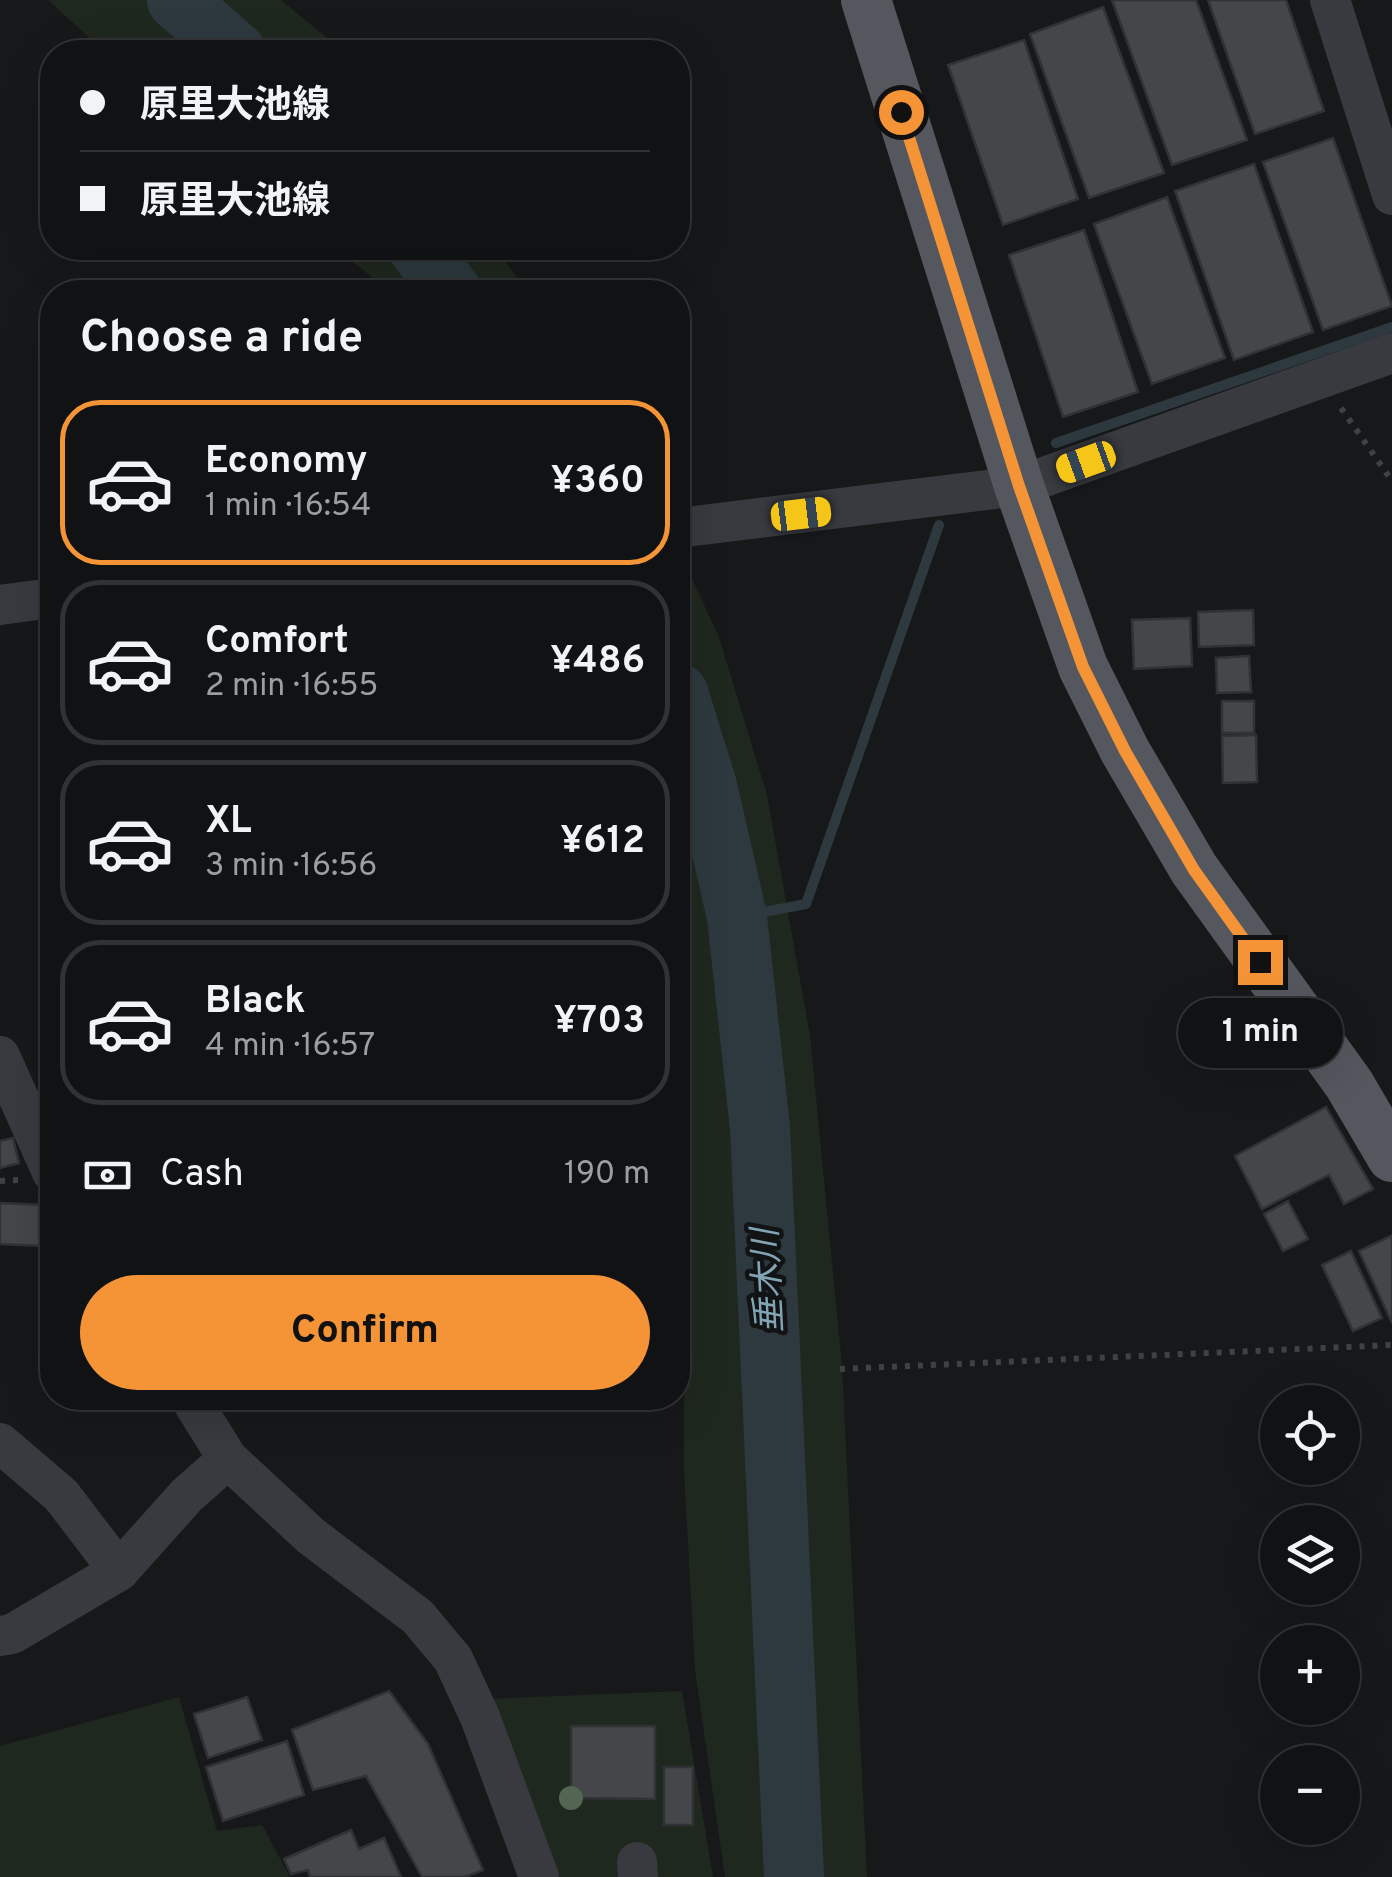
<!DOCTYPE html>
<html lang="en">
<head>
<meta charset="utf-8">
<style>
	body { margin:0; font-family:Overpass,"Noto Sans JP",sans-serif; background:#1e2022; color:#f1f3f6; height:100vh; display:flex; flex-direction:column; font-size:38px; white-space:nowrap }
	* { box-sizing:border-box; margin:0 }
	p { font-size:32px; color:#9c9ea0 }
	.icon { flex:none; width:55px; height:55px; fill:none; stroke:currentColor; stroke-width:2; stroke-linecap:round; stroke-linejoin:round }
	.map { position:relative; flex:1; overflow:hidden }
	.side { position:absolute; left:40px; top:280px; width:650px; height:1130px; display:flex; flex-direction:column; background:#111214; border-radius:40px; box-shadow:0 10px 40px #0002,0 0 0 2px #303234 }
	.side>* { flex:none }
	.banner { position:absolute; left:40px; top:40px; width:650px; height:220px; border-radius:40px; box-shadow:0 10px 40px #0002,0 0 0 2px #303234; display:grid; align-content:center; height:220px; padding:0 40px; background:#111214 }
	.buttons { position:absolute; left:1260px; top:1385px; display:grid; gap:20px }
	.buttons a { display:grid; place-items:center; width:100px; height:100px; border-radius:50%; background:#111214; box-shadow:0 10px 40px #0002,0 0 0 2px #303234; font-size:50px }
	.end { position:absolute; width:45px; height:45px; margin:-22px; border:12px solid #f49436; background:#111; box-shadow:0 0 0 5px #111 }
	.from { border-radius:50% }
	.bubble { position:absolute; height:70px; border-radius:35px; background:#111214; box-shadow:0 10px 40px #0002,0 0 0 2px #303234; font-size:32px; font-weight:700; line-height:70px; text-align:center }
	.car { position:absolute; width:30px; height:60px; margin:-30px -15px; border-radius:12px; box-shadow:0 0 8px 2px #0007; background:linear-gradient(#f5c518 24%,#345 0 40%,#f5c518 0 76%,#345 0 86%,#f5c518 0) }
	.banner b { display:flex; align-items:center; gap:35px; height:95px; font-size:38px }
	.banner b+b { border-top:2px solid #303234 }
	.banner i { width:25px; height:25px; background:#f1f3f6 }
	ul { padding:0; list-style:none }
	li { display:flex; align-items:center; gap:30px; height:165px; margin:0 20px 15px; padding:0 20px; border:5px solid #303234; border-radius:40px }
	li div { flex:1 }
	li b { display:block; font-size:38px }
	li em { font-style:normal; font-weight:700 }
	li.selected { border-color:#f49436 }
	li>.icon { width:90px; height:90px; stroke-width:1.5 }
	h2 { padding:0 40px; font-size:45px; line-height:120px }
	.pay { display:flex; align-items:center; gap:25px; height:110px; padding:0 40px; font-size:38px }
	.pay p { margin-inline-start:auto }
	.primary-button { display:flex; gap:20px; margin-top:auto; padding:20px 40px }
	.primary-button a { flex:1; height:115px; border-radius:60px; background:#f49436; color:#111; font-size:40px; font-weight:700; line-height:115px; text-align:center }
	.map>svg:first-child { display:block }
	.green { fill:#1f281f }
	.lines { fill:none; stroke-linecap:round; stroke-linejoin:round }
	.stream { stroke:#2d393e; stroke-width:10 }
	.river { stroke:#2d393e; stroke-width:60 }
	.building { fill:#44464a; stroke:#313236; stroke-width:2.5 }
	.path { stroke:#3e4246; stroke-width:6; stroke-dasharray:5 8; stroke-linecap:butt }
	.minor { stroke:#383a3f; stroke-width:40 }
	.major { stroke:#54585e; stroke-width:50 }
	.tree { fill:#536653 }
	.route { stroke:#f49436; stroke-width:12 }
	.labels { text-anchor:middle; stroke-width:9; stroke-linejoin:round; paint-order:stroke }
	.water-label { font-size:35px; font-style:italic; fill:#81a5b5; stroke:#121315 }
</style>
</head>
<body>
<div class="map">
<svg width="1392" height="1877" viewBox="0 0 1392 1877">
	<rect width="100%" height="100%" fill="#17181a"/>
	<g class="green">
		<path d="M48,0H281L344,52H105Z"/>
		<path d="M335,248H496L527,292H391Z"/>
		<path d="M678,549L719,637L767,795L810,1035L842,1366L867,1877H725L695,1670L684,1471L685,897L678,868Z"/>
		<path d="M682,1691L713,1877H541L482,1699Z"/>
		<path d="M179,1697L217,1831L262,1825L290,1877H0V1746Z"/>
	</g>
	<g class="lines">
		<g class="stream">
			<path d="M1056,443L1392,327"/>
			<path d="M737,917L806,904L939,525"/>
		</g>
		<g class="river">
			<path d="M177,0L236,52"/>
			<path d="M418,248L452,292"/>
			<path d="M678,693L707,786L737,917L760,1128L794,1877"/>
		</g>
	</g>
	<g class="building">
		<path d="M1112,0H1196L1247,140L1172,165Z"/>
		<path d="M1208,0H1286L1324,111L1255,134Z"/>
		<path d="M1103,7L1164,173L1089,198L1030,34Z"/>
		<path d="M1024,40L1078,199L1003,225L948,65Z"/>
		<path d="M1333,138L1392,306L1323,330L1263,162Z"/>
		<path d="M1254,164L1313,332L1234,360L1175,191Z"/>
		<path d="M1167,197L1225,358L1152,384L1094,224Z"/>
		<path d="M1084,230L1138,392L1063,417L1009,255Z"/>
		<path d="M1253,610L1254,645L1199,647L1198,612Z"/>
		<path d="M1190,618L1192,666L1134,669L1132,620Z"/>
		<path d="M1249,656L1251,692L1217,693L1216,658Z"/>
		<rect x="1222" y="701" width="32" height="32"/>
		<path d="M1256,735L1257,782L1223,783L1222,736Z"/>
		<path d="M1326,1107L1373,1189L1344,1204L1329,1175L1262,1209L1235,1156Z"/>
		<path d="M13,1138L19,1163L0,1168V1141Z"/>
		<path d="M1288,1201L1308,1239L1283,1251L1264,1214Z"/>
		<path d="M0,1203L44,1205L43,1246L0,1244Z"/>
		<path d="M1391,1236L1392,1238V1323L1359,1251Z"/>
		<path d="M1351,1251L1382,1318L1353,1331L1322,1265Z"/>
		<path d="M389,1691L428,1744L483,1870L465,1877H422L366,1776L313,1790L292,1730Z"/>
		<path d="M247,1697L262,1740L208,1758L194,1714Z"/>
		<path d="M571,1726H655V1799L571,1798Z"/>
		<path d="M287,1741L304,1795L223,1821L206,1767Z"/>
		<rect x="664" y="1767" width="29" height="58"/>
		<path d="M351,1830L359,1849L384,1838L401,1877H310L308,1870L291,1874L284,1859Z"/>
	</g>
	<g class="lines">
		<g class="path">
			<path d="M1341,408L1392,481"/>
			<path d="M0,1181L19,1180"/>
			<path d="M840,1369L1392,1345"/>
		</g>
		<g class="minor">
			<path d="M1330,0L1392,195"/>
			<path d="M678,528L1019,486L1392,353"/>
			<path d="M0,605L52,598"/>
			<path d="M0,1056L52,1172"/>
			<path d="M190,1398L228,1459L311,1536L418,1617L453,1659L480,1717L539,1877"/>
			<path d="M0,1443L61,1495L119,1571L187,1495L228,1459"/>
			<path d="M0,1636L12,1634L119,1571"/>
			<path d="M637,1862L638,1877"/>
		</g>
		<path class="major" d="M866,0L1019,486L1083,667L1125,751L1194,869L1349,1084L1392,1157"/>
	</g>
	<circle class="tree" cx="571" cy="1798" r="12"/>
	<g class="lines">
		<path class="route" d="M901,112L1019,486L1083,667L1125,751L1194,870L1260,962"/>
	</g>
	<g class="labels">
		<g class="water-label">
			<text transform="translate(767 1281) rotate(-93)" y="12">垂木川</text>
		</g>
	</g>
</svg>
<div class="buttons">
<a><svg class="icon" aria-label="locate" viewBox="0 0 24 24"><circle cx="12" cy="12" r="6"/><path d="M12 2v4M12 18v4M2 12h4M18 12h4"/></svg></a>
<a><svg class="icon" aria-label="layers" viewBox="0 0 24 24"><path d="M12 4l9 5-9 5-9-5zM3 14l9 5 9-5"/></svg></a>
<a>+</a>
<a>−</a>
</div>
<i class="end from" style="left:901px;top:112px"></i>
<i class="end" style="left:1260px;top:962px"></i>
<div class="bubble" style="left:1178px;top:998px;width:165px">1 min</div>
<i class="car" style="left:1086px;top:462px;rotate:250deg"></i>
<i class="car" style="left:801px;top:514px;rotate:83deg"></i>
<div class="banner">
<b><i class="from"></i>原里大池線</b>
<b><i></i>原里大池線</b>
</div>
<section class="side">
<h2>Choose a ride</h2>
<ul>
<li class="selected"><svg class="icon" aria-label="car" viewBox="0 0 24 24"><path d="M5 17H2v-5l4-1 3-4h7l3 4 3 1v5h-3M9 17h6M6 11h13"/><circle cx="7" cy="17" r="2"/><circle cx="17" cy="17" r="2"/></svg><div><b>Economy</b><p>1 min · 16:54</p></div><em>¥360</em></li>
<li><svg class="icon" aria-label="car" viewBox="0 0 24 24"><path d="M5 17H2v-5l4-1 3-4h7l3 4 3 1v5h-3M9 17h6M6 11h13"/><circle cx="7" cy="17" r="2"/><circle cx="17" cy="17" r="2"/></svg><div><b>Comfort</b><p>2 min · 16:55</p></div><em>¥486</em></li>
<li><svg class="icon" aria-label="car" viewBox="0 0 24 24"><path d="M5 17H2v-5l4-1 3-4h7l3 4 3 1v5h-3M9 17h6M6 11h13"/><circle cx="7" cy="17" r="2"/><circle cx="17" cy="17" r="2"/></svg><div><b>XL</b><p>3 min · 16:56</p></div><em>¥612</em></li>
<li><svg class="icon" aria-label="car" viewBox="0 0 24 24"><path d="M5 17H2v-5l4-1 3-4h7l3 4 3 1v5h-3M9 17h6M6 11h13"/><circle cx="7" cy="17" r="2"/><circle cx="17" cy="17" r="2"/></svg><div><b>Black</b><p>4 min · 16:57</p></div><em>¥703</em></li>
</ul>
<div class="pay"><svg class="icon" aria-label="cash" viewBox="0 0 24 24"><path d="M3 7h18v10H3z"/><circle cx="12" cy="12" r="2"/></svg>Cash<p>190 m</p></div>
<div class="primary-button"><a>Confirm</a></div>
</section>
</div>
</body>
</html>
